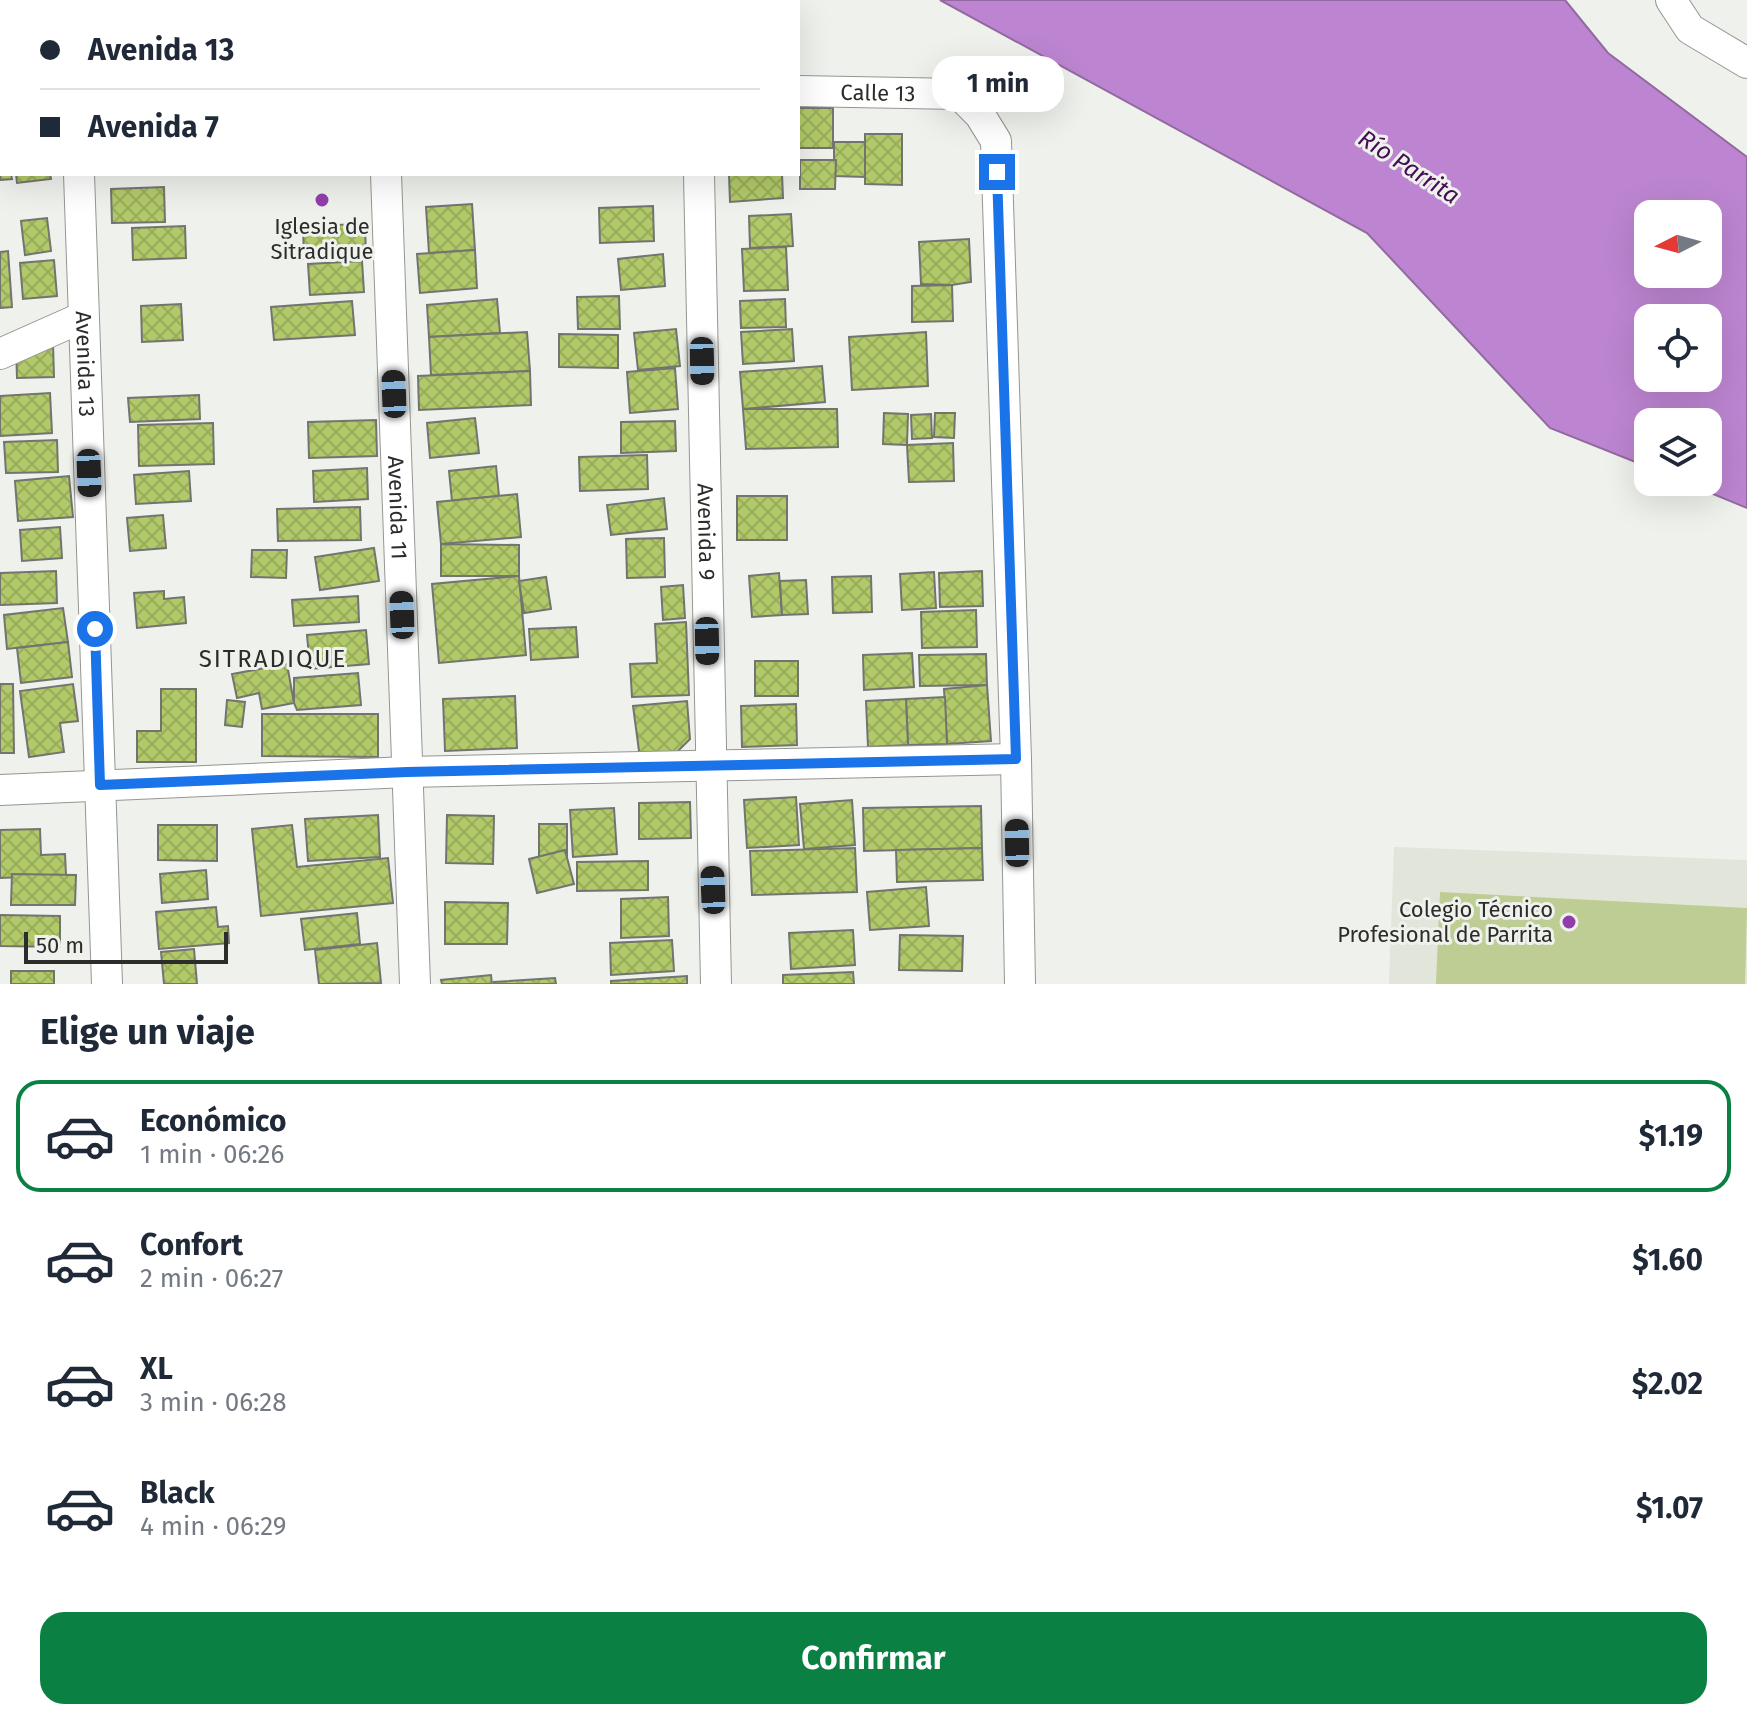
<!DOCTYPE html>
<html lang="es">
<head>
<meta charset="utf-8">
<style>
	body { margin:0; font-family:"Fira Sans",sans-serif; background:#f6f6f7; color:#1f2937; height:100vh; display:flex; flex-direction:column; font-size:30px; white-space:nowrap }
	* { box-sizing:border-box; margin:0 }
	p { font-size:26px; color:#747a83 }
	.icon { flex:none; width:44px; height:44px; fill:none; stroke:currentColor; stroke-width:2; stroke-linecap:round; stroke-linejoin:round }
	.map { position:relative; height:984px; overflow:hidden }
	.side { display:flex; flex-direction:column; background:#fff; flex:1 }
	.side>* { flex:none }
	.top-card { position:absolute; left:0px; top:0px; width:800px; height:176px; box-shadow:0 8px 32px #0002; display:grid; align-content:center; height:176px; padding:0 40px; background:#fff }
	.needle { width:52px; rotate:264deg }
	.controls { position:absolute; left:1634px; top:200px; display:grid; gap:16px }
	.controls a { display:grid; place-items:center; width:88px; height:88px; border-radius:16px; background:#fff; box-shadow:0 8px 32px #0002; font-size:40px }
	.scale { position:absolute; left:24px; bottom:20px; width:204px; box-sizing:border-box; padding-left:8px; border:4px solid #2c2c2a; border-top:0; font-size:22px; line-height:28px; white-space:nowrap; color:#2c2c2a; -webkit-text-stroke:6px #eff1ec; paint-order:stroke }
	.end { position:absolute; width:36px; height:36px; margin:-18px; border:10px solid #1a73e8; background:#fff; box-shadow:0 0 0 4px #fff }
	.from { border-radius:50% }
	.bubble { position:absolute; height:56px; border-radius:24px; background:#fff; box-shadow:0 8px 32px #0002; font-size:26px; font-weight:700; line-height:56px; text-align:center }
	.car { position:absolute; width:24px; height:48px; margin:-24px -12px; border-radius:10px; box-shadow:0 0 6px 2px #0007; background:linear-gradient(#222 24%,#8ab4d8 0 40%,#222 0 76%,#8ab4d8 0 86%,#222 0) }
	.top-card b { display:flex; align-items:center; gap:28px; height:76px; font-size:30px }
	.top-card b+b { border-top:2px solid #e0e1e3 }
	.top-card i { width:20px; height:20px; background:#1f2937 }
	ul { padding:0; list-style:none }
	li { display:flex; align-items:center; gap:24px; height:112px; margin:0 16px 12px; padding:0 24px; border:4px solid transparent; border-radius:24px }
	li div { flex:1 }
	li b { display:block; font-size:30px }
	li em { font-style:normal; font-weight:700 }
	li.selected { border-color:#0b8043 }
	li>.icon { width:72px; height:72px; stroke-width:1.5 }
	h2 { padding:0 40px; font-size:36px; line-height:96px }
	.primary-button { display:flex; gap:16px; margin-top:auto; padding:16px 40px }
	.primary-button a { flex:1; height:92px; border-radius:24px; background:#0b8043; color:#fff; font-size:32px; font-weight:700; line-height:92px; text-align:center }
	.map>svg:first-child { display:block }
	.built { fill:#e2e5d9 }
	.green { fill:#becd94 }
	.water { fill:#bd85d1; stroke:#926a9f; stroke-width:2; fill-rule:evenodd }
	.building { fill:url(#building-cross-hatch); stroke:#737470; stroke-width:2 }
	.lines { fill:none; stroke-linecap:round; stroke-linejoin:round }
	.minor-casing { stroke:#959692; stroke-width:32 }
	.minor { stroke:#fff; stroke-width:30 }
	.route { stroke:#1a73e8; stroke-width:10 }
	.poi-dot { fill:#913ead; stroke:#eff1ec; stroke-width:3 }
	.labels { text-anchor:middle; stroke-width:6; stroke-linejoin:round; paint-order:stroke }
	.street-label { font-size:22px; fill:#2c2c2a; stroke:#eff1ec }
	.poi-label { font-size:22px; fill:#2c2c2a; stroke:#eff1ec }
	.water-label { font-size:24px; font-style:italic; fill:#440e55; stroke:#eff1ec }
	.neighbourhood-label { font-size:24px; letter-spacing:2px; fill:#2c2c2a; stroke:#eff1ec }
</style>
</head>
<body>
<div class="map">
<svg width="1747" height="984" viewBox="0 0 1747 984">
	<defs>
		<pattern id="building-cross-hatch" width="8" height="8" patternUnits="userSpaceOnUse" patternTransform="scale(2)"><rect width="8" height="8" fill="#b1c969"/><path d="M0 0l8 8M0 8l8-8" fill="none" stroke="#98ad5b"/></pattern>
	</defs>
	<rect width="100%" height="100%" fill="#eff1ec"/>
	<path class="built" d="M1394,847L1747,860V984H1389Z"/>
	<path class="green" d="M1440,892L1747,908L1745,984H1436Z"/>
	<path class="water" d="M940,0H1565L1608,53L1747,157V508L1684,482H1708V422H1648V467L1550,428L1367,233ZM1648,214H1708V274H1648ZM1648,318H1708V378H1648Z"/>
	<g class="building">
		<rect x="798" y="108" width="35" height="40"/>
		<path d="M865,134H902V185L865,184Z"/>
		<path d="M0,135H2V174H11L12,179L0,180Z"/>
		<path d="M834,142H865V177L834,176Z"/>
		<path d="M800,160H836L835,189H800Z"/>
		<path d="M16,174H50L51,179L17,183Z"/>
		<path d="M729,174H782L783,198L730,202Z"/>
		<path d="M164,187L165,222L112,223L111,189Z"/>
		<path d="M472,204L475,250L429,253L426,207Z"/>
		<path d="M653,206L654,241L600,243L599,208Z"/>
		<path d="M791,214L793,246L750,248L749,216Z"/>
		<path d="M47,218L51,251L25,255L21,221Z"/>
		<path d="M365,224L366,256L304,259L303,226Z"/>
		<path d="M185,226L186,258L133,260L132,228Z"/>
		<path d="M969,239L971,282L952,285L921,284L919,242Z"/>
		<path d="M786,247L788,290L744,291L742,249Z"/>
		<path d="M475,250L477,288L420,293L417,254Z"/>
		<path d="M8,251L12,307L0,308V252Z"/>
		<path d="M663,254L665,286L621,290L618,259Z"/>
		<path d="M54,260L57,296L23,299L20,263Z"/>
		<path d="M362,261L364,292L310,295L308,264Z"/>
		<path d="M952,285L953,321L912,322V286Z"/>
		<path d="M619,296L620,329H578L577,297Z"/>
		<path d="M497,299L500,333L429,337L427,305Z"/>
		<path d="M785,299L786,327L741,328L740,301Z"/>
		<path d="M352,301L355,335L274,340L271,307Z"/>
		<path d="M181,304L183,340L142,342L141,306Z"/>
		<path d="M676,329L680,366L638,370L634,333Z"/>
		<path d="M792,329L794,361L743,364L741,332Z"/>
		<path d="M527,332L530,371L431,375L429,337Z"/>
		<path d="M926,332L928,386L852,390L849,337Z"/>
		<path d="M559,334L618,335V368L559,367Z"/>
		<path d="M53,344L54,377L17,378L16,345Z"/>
		<path d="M822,366L825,402L743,409L740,372Z"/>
		<path d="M675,368L678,409L630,413L627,372Z"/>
		<path d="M530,371L531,405L419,410L418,376Z"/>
		<path d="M50,393L52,433L0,436V396Z"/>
		<path d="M199,395L200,419L130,422L128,398Z"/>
		<path d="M743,409H837L838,447L746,449Z"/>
		<path d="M884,413L908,414L907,445L883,444Z"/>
		<path d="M935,413H955L954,438L934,437Z"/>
		<path d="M931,414L932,438L912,439L911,415Z"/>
		<path d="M475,418L479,453L430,458L427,423Z"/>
		<path d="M376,420L377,456L309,458L308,422Z"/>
		<path d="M675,421L676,451L621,453V422Z"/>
		<path d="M213,423L214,464L139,466L138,425Z"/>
		<path d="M57,440L58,472L6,473L4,442Z"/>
		<path d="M953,443L954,481L909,482L907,445Z"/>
		<path d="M647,455L648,489L580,491L579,457Z"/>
		<path d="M496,466L499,496L452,501L449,471Z"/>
		<path d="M367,468L368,499L314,502L313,471Z"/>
		<path d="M189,471L191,501L136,504L134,475Z"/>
		<path d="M69,476L73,517L18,521L15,481Z"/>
		<path d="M517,494L521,537L441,544L437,502Z"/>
		<rect x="737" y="496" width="50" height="44"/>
		<path d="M664,498L667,529L611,535L607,505Z"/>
		<path d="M360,507L361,540L278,541L277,509Z"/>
		<path d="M163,515L166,548L130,551L127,518Z"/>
		<path d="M60,527L62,558L22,561L20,530Z"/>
		<path d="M664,538L665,577L627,578L626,539Z"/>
		<path d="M441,544L519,545V576H441Z"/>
		<path d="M374,548L379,581L320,590L315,557Z"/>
		<path d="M252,550H287L286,578L251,577Z"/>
		<path d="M56,571L57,603L0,605V573Z"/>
		<path d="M982,571L983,606L940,607L939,573Z"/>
		<path d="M934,572L936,608L902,610L900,574Z"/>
		<path d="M779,573L782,615L752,617L749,576Z"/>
		<path d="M519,576L526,655L439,663L432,584Z"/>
		<path d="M871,576L872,612L833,613L832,577Z"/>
		<path d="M546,577L551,609L524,613L519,581Z"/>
		<path d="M806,580L808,614L782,615L780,581Z"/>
		<path d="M683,585L685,618L663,620L661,587Z"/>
		<path d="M164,591V599L184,597L186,623L137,628L134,593Z"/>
		<path d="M358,596L359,622L294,626L292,600Z"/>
		<path d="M63,608L68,642L7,649L4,615Z"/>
		<path d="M976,610L977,647L922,648L921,612Z"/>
		<path d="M686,622L689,695L632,697L630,664L657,663L655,624Z"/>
		<path d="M576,627L578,657L531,660L529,629Z"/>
		<path d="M366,630L369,664L310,669L307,635Z"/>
		<path d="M68,642L72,677L21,683L17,648Z"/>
		<path d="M912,653L914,687L864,690L863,655Z"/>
		<path d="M986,654L987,685L920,686L919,655Z"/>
		<rect x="755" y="661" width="43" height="35"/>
		<path d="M287,664L294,703L262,709L259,693L237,698L232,674Z"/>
		<path d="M358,673L361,705L297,710L294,703V678Z"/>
		<path d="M0,684H13L14,753H0Z"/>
		<path d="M73,684L78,721L60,723L64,752L29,757L20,691Z"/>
		<path d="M987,685L991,741L947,744L944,689Z"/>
		<path d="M161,689H196V762H137V731H161Z"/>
		<path d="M515,696L517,748L445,751L443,699Z"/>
		<path d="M945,697L947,744L908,745L906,699Z"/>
		<path d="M906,699L908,745L868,747L866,701Z"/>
		<path d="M227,700L245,702L242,727L225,725Z"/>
		<path d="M687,701L690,739L677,752L641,766L633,706Z"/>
		<path d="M796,704L797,745L742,747L741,706Z"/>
		<path d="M262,714H378V757L262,756Z"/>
		<path d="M796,797L799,845L747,848L744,800Z"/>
		<path d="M852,800L855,845L804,849L800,804Z"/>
		<path d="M690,802L691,838L639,839V803Z"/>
		<path d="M981,806L982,848L864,851L863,808Z"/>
		<path d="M614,808L617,854L573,857L570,810Z"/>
		<path d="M378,815L380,857L308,861L305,819Z"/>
		<path d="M447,815L494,816L493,864L446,863Z"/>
		<path d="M539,824H567V858L539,857Z"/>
		<path d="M158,825H217V861L158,860Z"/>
		<path d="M292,825L297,867L388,858L393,903L261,916L252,829Z"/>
		<path d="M40,829L41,855L65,854L66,875L0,878V830Z"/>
		<path d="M855,848L857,892L752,895L750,851Z"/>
		<path d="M982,848L983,880L897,882L896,850Z"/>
		<path d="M565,850L574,884L537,893L529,859Z"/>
		<path d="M648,861V890L577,891V862Z"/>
		<path d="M206,870L208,899L162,903L160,874Z"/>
		<path d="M12,874L76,875L75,905H11Z"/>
		<path d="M926,887L929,926L870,930L867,892Z"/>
		<path d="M668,897L669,936L621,938V899Z"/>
		<path d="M445,902L508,903L507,944H445Z"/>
		<path d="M216,907L218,927L228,926L229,943L159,949L156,912Z"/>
		<path d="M357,913L360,944L305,950L301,919Z"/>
		<path d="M0,915L60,916V947L0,946Z"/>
		<path d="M853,930L855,965L791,969L789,933Z"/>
		<path d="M900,935L963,936L962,971L899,970Z"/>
		<path d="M672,940L674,971L611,975L610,943Z"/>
		<path d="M377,943L381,983L319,984L315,950Z"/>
		<path d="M194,949L197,984H164L161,952Z"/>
		<rect x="11" y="971" width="43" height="13"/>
		<path d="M853,972L854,984H783V975Z"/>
		<path d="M491,975L492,984H442L441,980Z"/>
		<path d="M687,976V984H611V981Z"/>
		<path d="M555,978L556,984H494V982Z"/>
	</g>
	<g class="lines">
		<g class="minor-casing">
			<g id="minor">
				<path d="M1671,0L1690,29L1747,63"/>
				<path d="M0,79H2"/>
				<path id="s1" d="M798,91L959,94L980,115L996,141L1016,759L1020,984"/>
				<path id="s2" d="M79,174L107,984"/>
				<path id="s3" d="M386,174L415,984"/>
				<path id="s4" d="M699,174L716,984"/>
				<path d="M0,354L83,317"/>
				<path d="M0,790L407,772L1016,759"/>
			</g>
		</g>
		<use href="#minor" class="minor"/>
	</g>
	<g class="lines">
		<path class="route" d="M95,629L100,785L407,772L1016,759L997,172"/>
	</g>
	<g class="poi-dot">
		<circle cx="322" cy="200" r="8"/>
		<circle cx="1569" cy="922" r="8"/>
	</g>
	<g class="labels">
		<g class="street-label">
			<text dy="8" stroke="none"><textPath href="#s1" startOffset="80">Calle 13</textPath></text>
			<text dy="8" stroke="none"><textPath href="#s2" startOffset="190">Avenida 13</textPath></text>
			<text dy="8" stroke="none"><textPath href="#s3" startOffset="334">Avenida 11</textPath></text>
			<text dy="8" stroke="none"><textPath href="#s4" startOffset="358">Avenida 9</textPath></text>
		</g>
		<g class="poi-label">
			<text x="322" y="234">Iglesia de<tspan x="322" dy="25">Sitradique</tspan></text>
			<text x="1553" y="917" text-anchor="end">Colegio Técnico<tspan x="1553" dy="25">Profesional de Parrita</tspan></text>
		</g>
		<g class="water-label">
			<text transform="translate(1409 167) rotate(33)" y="8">Río Parrita</text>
		</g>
		<g class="neighbourhood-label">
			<text x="273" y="667">SITRADIQUE</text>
		</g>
	</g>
</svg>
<div class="controls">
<a><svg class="needle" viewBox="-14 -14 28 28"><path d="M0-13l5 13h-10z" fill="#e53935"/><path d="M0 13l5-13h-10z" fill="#747a83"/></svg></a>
<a><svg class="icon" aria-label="locate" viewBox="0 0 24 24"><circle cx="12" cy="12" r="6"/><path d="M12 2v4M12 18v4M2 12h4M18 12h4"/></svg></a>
<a><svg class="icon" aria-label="layers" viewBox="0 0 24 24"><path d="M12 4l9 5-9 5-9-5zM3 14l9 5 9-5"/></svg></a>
</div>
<div class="scale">50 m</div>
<i class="end from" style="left:95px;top:629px"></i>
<i class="end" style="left:997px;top:172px"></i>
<div class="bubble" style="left:932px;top:56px;width:132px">1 min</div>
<i class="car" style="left:702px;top:361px;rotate:179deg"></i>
<i class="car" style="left:394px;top:394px;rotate:358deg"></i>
<i class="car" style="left:89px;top:473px;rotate:178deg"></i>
<i class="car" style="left:402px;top:615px;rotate:358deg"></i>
<i class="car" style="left:707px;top:641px;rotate:179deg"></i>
<i class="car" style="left:1017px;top:843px;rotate:359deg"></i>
<i class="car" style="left:713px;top:890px;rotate:358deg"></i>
<div class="top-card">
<b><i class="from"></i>Avenida 13</b>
<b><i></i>Avenida 7</b>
</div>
</div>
<section class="side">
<h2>Elige un viaje</h2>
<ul>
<li class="selected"><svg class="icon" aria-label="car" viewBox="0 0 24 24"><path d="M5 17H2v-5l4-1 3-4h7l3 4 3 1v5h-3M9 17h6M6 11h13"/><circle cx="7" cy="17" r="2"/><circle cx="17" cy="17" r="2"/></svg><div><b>Económico</b><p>1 min · 06:26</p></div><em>$1.19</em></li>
<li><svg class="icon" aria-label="car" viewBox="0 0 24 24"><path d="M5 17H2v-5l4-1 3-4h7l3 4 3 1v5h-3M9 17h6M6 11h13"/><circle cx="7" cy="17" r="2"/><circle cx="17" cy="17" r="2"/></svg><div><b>Confort</b><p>2 min · 06:27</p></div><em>$1.60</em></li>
<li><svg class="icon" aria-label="car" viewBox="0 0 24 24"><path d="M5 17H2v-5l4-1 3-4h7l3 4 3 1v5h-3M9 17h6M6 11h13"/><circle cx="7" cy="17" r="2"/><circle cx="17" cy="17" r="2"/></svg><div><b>XL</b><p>3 min · 06:28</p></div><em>$2.02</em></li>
<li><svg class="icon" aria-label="car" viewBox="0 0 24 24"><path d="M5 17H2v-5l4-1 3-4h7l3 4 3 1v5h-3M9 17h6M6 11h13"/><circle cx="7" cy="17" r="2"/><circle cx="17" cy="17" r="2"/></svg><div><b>Black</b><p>4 min · 06:29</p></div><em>$1.07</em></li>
</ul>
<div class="primary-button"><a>Confirmar</a></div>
</section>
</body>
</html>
